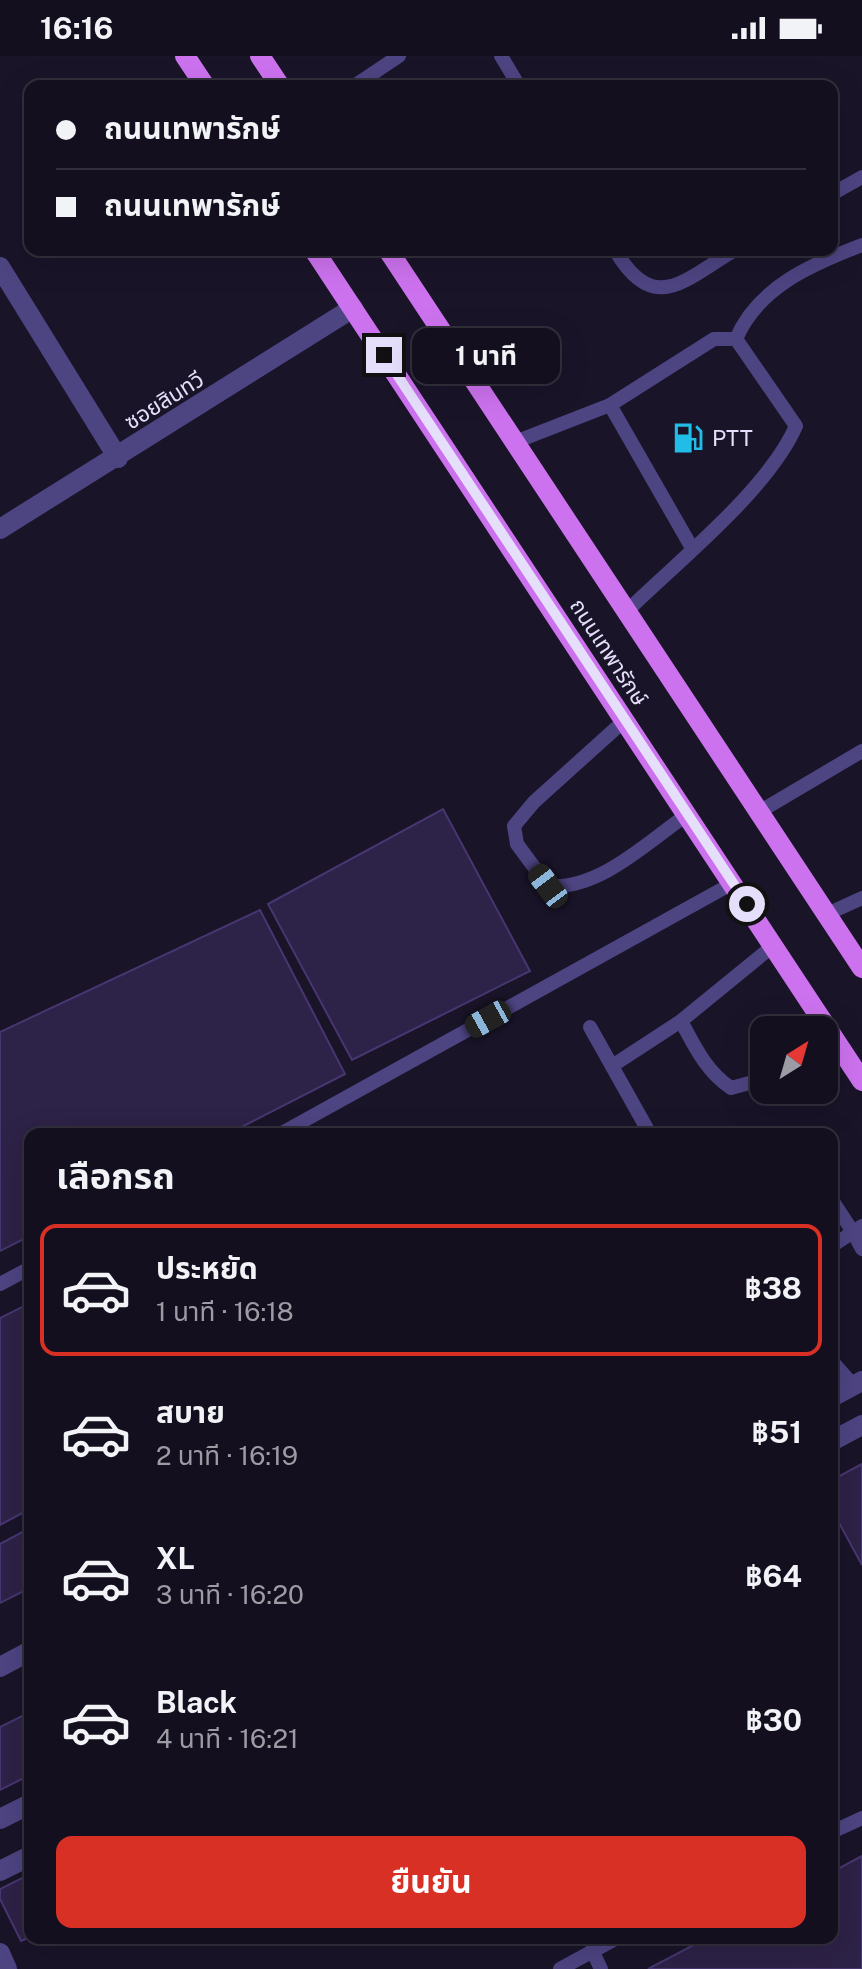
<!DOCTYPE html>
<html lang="th">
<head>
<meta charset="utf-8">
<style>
	body { margin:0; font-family:"Public Sans","Noto Sans Thai",sans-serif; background:#201d2b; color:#f1f3f6; height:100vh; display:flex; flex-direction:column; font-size:30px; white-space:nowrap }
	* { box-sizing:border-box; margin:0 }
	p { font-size:26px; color:#9d9ca4 }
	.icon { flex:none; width:44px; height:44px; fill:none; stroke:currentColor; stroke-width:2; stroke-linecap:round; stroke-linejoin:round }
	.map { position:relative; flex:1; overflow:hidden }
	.sheet { position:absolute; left:24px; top:1072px; width:814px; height:816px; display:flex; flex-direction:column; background:#130f1e; border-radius:16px; box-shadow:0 8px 32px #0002,0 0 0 2px #322f3c }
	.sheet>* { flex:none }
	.banner { position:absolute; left:24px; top:24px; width:814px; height:176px; border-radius:16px; box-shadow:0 8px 32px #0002,0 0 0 2px #322f3c; display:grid; align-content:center; height:176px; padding:0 32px; background:#130f1e }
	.needle { width:52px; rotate:37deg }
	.buttons { position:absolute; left:750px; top:960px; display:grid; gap:16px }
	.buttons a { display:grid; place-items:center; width:88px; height:88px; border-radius:16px; background:#130f1e; box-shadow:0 8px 32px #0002,0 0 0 2px #322f3c; font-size:40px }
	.end { position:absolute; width:36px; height:36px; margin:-18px; border:10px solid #e5dffb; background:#111; box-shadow:0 0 0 4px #111 }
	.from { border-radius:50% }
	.bubble { position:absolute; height:56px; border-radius:16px; background:#130f1e; box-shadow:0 8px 32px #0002,0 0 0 2px #322f3c; font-size:26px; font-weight:700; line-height:56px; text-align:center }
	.car { position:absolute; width:24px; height:48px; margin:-24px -12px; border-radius:10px; box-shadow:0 0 6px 2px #0007; background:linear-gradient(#222 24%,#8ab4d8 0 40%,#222 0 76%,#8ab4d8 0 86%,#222 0) }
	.banner b { display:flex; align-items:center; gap:28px; height:76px; font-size:30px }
	.banner b+b { border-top:2px solid #322f3c }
	.banner i { width:20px; height:20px; background:#f1f3f6 }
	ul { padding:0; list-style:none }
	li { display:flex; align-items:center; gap:24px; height:132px; margin:0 16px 12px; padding:0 16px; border:4px solid transparent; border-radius:16px }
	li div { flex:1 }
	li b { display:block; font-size:30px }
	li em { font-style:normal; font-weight:700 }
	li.selected { border-color:#d93025 }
	li>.icon { width:72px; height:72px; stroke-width:1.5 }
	h2 { padding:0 32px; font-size:36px; line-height:96px }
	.button { display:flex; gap:16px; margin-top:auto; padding:16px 32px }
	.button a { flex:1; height:92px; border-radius:16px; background:#d93025; color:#fff; font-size:32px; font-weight:700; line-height:92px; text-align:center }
	.status { display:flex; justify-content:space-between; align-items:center; height:56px; padding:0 40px; background:#130f1e; direction:ltr }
	.status svg { height:22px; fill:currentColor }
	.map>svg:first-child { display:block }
	.building { fill:#2d2247; stroke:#483671; stroke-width:2 }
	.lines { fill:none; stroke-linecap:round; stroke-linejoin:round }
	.service { stroke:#4d4482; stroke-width:14 }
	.minor { stroke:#4d4482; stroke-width:20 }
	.primary { stroke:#cd72ef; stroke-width:20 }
	.route { stroke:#e5dffb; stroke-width:10 }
	.labels { text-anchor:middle; stroke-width:6; stroke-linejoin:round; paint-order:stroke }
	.street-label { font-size:22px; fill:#e5dffb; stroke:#191428 }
	.poi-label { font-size:22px; fill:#e5dffb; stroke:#191428; text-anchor:start }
</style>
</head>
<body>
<div class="status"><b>16:16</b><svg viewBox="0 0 49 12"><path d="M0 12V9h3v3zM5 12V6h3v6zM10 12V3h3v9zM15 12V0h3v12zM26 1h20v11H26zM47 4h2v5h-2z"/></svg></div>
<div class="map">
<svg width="862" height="1913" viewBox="0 0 862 1913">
	<rect width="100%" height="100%" fill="#191428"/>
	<g class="building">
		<path d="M443,753L530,915L352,1004L268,848Z"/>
		<path d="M260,854L345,1018L228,1078H30V1180L0,1195V976Z"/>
		<path d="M30,1247V1453L0,1469V1262Z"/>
		<path d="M862,1408V1509L832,1454V1424Z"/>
		<path d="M30,1472V1532L0,1547V1488Z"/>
		<path d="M30,1656V1719L0,1734V1671Z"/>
		<path d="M862,1800V1913H648L707,1882H832V1816Z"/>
		<path d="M30,1818V1881L21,1885L0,1843V1833Z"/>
	</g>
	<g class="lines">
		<g class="service">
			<path d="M501,0L519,30"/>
			<path d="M354,30L399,0"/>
			<path d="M832,138L862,121"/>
			<path d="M615,194C654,261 685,223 735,194"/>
			<path d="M736,283C758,231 812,208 862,189"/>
			<path d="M610,349L692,492"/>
			<path d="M515,386L610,349L714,283H736L796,370C768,434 677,506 626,556"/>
			<path d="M625,664L534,746L514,770L517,788L548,830C600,834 647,786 688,758"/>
			<path d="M759,756L862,695"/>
			<path d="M827,858L862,842"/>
			<path d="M590,971L650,1078"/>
			<path d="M824,999L841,992"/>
			<path d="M612,1010L681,965"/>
			<path d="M764,1023L731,1032C706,1015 695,991 681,965L774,889"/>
			<path d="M280,1078L733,827"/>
			<path d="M832,1144L853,1176L862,1170"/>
			<path d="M832,1190L853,1176L862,1193"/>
			<path d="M0,1228L30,1212"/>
			<path d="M832,1305L853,1329"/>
			<path d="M832,1776L862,1762"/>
			<path d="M592,1894L601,1913"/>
			<path d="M560,1913L617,1882"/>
		</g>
		<g class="minor">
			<path d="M0,211L118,402"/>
			<path d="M0,473L353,252"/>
			<path d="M832,1341L862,1325"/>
			<path d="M832,1385L862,1369"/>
			<path d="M0,1611L30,1595"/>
			<path d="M0,1763L30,1748"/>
			<path d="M0,1815L30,1800"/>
			<path d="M0,1897L7,1913"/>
		</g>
		<g class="primary">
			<path d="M185,0L205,30"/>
			<path d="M260,0L280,30"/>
			<path d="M314,194L862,1025"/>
			<path d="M388,194L862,912"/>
		</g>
	</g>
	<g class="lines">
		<path class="route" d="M384,299L747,848"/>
	</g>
	<defs>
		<g id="fuel-bare" transform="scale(2.4)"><path d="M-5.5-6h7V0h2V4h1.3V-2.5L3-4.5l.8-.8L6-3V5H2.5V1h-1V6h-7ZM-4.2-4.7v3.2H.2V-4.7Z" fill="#20bee6" stroke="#191428" stroke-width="2.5" paint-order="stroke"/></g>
	</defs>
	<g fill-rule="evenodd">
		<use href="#fuel-bare" x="688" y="382"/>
	</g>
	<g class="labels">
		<g class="street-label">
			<text transform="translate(164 344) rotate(-32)" y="8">ซอยสินทวี</text>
			<text transform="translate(609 596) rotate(57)" y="8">ถนนเทพารักษ์</text>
		</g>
		<g class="poi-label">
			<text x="712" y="390">PTT</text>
		</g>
	</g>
</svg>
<div class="buttons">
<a><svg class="needle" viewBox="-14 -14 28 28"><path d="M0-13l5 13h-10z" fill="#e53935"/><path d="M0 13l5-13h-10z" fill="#9d9ca4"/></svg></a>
</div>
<i class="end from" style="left:747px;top:848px"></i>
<i class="end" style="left:384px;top:299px"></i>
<div class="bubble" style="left:412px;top:272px;width:148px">1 นาที</div>
<i class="car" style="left:548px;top:830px;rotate:323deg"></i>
<i class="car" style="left:488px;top:963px;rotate:241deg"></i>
<div class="banner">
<b><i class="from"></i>ถนนเทพารักษ์</b>
<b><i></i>ถนนเทพารักษ์</b>
</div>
<section class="sheet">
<h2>เลือกรถ</h2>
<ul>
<li class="selected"><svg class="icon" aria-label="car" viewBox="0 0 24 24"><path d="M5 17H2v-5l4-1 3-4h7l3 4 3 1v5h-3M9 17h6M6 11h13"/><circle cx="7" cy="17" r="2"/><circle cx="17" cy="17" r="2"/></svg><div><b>ประหยัด</b><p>1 นาที · 16:18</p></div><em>฿38</em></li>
<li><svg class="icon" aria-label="car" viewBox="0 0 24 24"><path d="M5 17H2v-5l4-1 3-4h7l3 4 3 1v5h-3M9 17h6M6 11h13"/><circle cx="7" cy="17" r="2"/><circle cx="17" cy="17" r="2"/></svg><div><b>สบาย</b><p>2 นาที · 16:19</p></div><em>฿51</em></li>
<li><svg class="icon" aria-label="car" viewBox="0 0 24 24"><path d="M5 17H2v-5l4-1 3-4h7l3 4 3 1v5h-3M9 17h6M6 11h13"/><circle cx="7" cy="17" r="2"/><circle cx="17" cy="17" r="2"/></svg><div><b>XL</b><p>3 นาที · 16:20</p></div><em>฿64</em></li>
<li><svg class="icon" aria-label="car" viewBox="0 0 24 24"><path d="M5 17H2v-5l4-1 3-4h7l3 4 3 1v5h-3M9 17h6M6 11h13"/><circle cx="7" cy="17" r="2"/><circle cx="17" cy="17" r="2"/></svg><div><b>Black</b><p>4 นาที · 16:21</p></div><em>฿30</em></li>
</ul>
<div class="button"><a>ยืนยัน</a></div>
</section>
</div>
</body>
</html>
